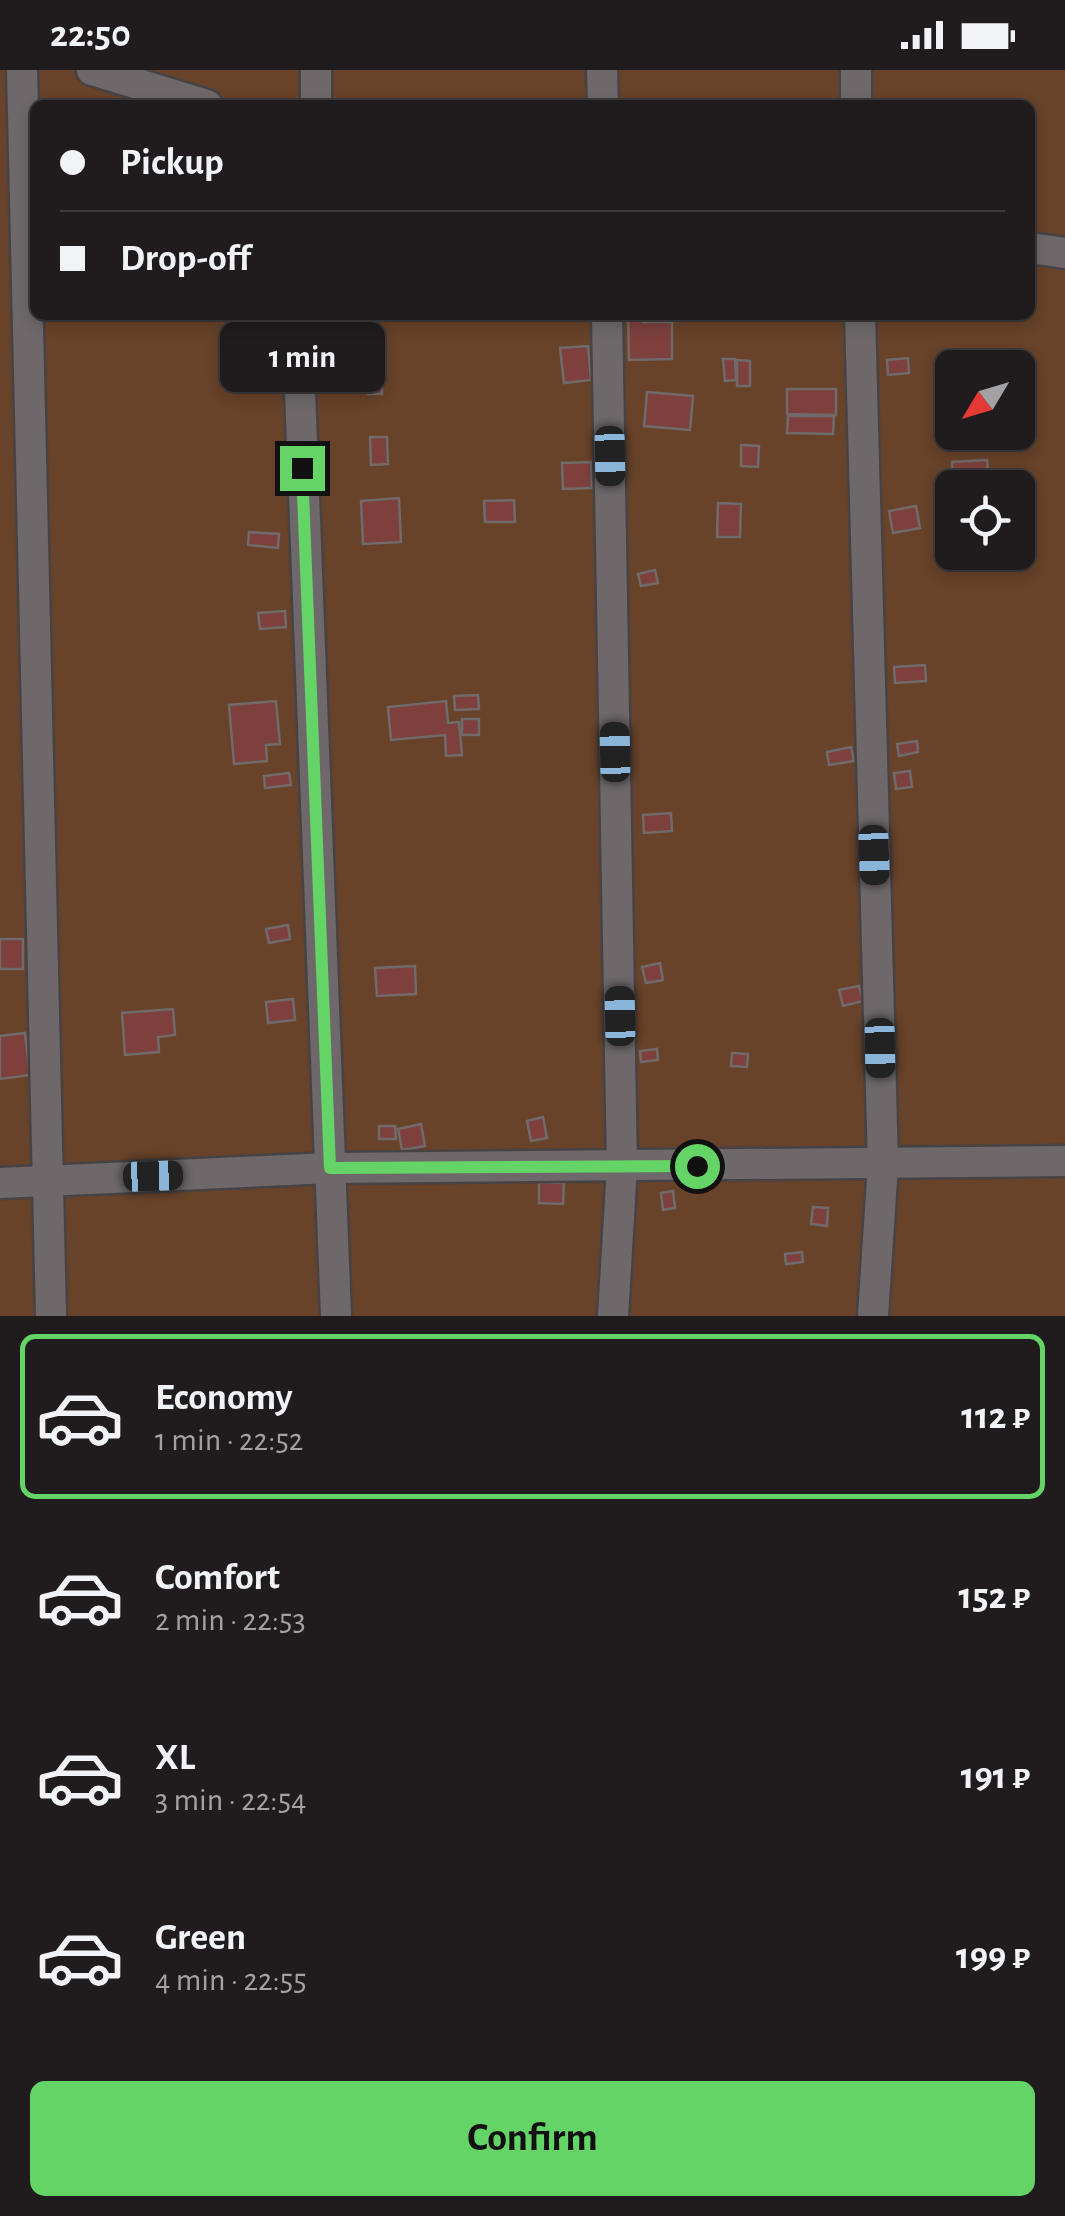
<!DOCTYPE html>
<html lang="en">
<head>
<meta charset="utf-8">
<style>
	body { margin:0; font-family:"Alegreya Sans",sans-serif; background:#282527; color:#f1f3f6; height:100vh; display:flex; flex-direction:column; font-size:38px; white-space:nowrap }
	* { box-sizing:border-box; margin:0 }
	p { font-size:32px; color:#a2a1a4 }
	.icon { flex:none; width:55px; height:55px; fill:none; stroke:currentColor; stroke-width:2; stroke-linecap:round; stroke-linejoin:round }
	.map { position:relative; height:1246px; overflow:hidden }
	.sheet { display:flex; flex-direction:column; background:#201c1e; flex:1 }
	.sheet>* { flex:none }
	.hud { position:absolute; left:30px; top:30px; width:1005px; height:220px; border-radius:15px; box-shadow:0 5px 15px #0003,0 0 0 2px #3d3a3c; display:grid; align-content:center; height:220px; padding:0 30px; background:#201c1e }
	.needle { width:65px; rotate:232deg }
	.fabs { position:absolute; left:935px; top:280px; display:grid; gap:20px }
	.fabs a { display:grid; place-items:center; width:100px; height:100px; border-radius:15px; background:#201c1e; box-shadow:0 5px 15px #0003,0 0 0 2px #3d3a3c; font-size:50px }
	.end { position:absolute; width:45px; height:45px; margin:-22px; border:12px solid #65d467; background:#111; box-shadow:0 0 0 5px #111 }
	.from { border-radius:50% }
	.bubble { position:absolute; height:70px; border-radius:15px; background:#201c1e; box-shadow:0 5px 15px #0003,0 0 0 2px #3d3a3c; font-size:32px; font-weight:600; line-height:70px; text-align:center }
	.car { position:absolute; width:30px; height:60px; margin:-30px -15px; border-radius:12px; box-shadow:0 0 8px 2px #0007; background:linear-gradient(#222 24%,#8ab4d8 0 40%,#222 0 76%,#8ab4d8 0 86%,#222 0) }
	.hud b { display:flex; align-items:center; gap:35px; height:95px; font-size:38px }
	.hud b+b { border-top:2px solid #3d3a3c }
	.hud i { width:25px; height:25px; background:#f1f3f6 }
	ul { padding:18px 0 0; list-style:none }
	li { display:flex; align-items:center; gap:30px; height:165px; margin:0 20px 15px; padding:0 10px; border:5px solid transparent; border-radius:15px }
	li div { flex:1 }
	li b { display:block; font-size:38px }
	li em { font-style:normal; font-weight:600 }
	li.active { border-color:#65d467 }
	li>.icon { width:90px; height:90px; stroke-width:1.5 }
	.action { display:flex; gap:20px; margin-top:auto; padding:20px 30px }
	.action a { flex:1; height:115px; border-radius:15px; background:#65d467; color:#111; font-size:40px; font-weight:600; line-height:115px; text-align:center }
	.status { display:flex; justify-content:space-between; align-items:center; height:70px; padding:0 50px; background:#201c1e; direction:ltr }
	.status svg { height:28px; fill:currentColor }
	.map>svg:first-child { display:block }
	.green { fill:#684229; fill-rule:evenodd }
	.building { fill:#7d403d; stroke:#716a6a; stroke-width:2.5 }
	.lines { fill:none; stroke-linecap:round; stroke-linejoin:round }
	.minor-casing { stroke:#474345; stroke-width:35 }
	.minor { stroke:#6e686a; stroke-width:30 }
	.route { stroke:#65d467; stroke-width:12 }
</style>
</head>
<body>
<div class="status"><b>22:50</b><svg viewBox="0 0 49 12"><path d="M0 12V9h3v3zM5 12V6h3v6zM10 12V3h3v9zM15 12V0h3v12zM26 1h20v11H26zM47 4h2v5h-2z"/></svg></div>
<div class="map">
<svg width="1065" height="1246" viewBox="0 0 1065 1246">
	<rect width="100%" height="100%" fill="#2b2628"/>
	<path class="green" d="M0,0H1065V1246H0ZM35,35H1030V245H35ZM952,298H1018V362H952ZM952,418H1018V482H952Z"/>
	<g class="building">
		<path d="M628,245H643V252H672V289L629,290Z"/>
		<path d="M588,276L591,310L564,313L560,278Z"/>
		<path d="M908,288L909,303L888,305L887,290Z"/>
		<path d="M723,289H735L736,310L725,311Z"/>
		<path d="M737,290L750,291V316H737Z"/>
		<path d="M382,309V324H368V310Z"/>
		<path d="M787,319H836V345L787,344Z"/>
		<path d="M647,322L693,326L690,360L644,356Z"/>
		<path d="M788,346H834L833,364L787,363Z"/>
		<path d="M370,367H387L388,394L371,395Z"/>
		<path d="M741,375L759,376L758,397L741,396Z"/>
		<path d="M987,390L989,418H953L952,392Z"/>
		<path d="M591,392L592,418L563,419L562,393Z"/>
		<path d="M399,428L401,472L363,474L361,431Z"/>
		<path d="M514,430L515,452H485L484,431Z"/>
		<path d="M718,433L741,434L740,467H717Z"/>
		<path d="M916,436L920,458L893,463L889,441Z"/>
		<path d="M249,462L279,464L278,478L248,475Z"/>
		<path d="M655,500L658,513L641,516L638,504Z"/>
		<path d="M285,541L286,557L260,559L258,543Z"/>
		<path d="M925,595L926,611L895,613L894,597Z"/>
		<path d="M478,625L479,639L455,640L454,626Z"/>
		<path d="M276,631L280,674L266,675L267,691L234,694L229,635Z"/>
		<path d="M446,631L448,653L459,652L462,685L446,686L445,665L391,670L388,637Z"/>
		<rect x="462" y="649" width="17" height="16"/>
		<path d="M917,671L918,682L899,686L897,674Z"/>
		<path d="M851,677L854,691L829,695L827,682Z"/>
		<path d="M910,701L912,717L896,719L894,703Z"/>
		<path d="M289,703L291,715L265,718L264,706Z"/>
		<path d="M671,743L672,761L644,763L643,745Z"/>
		<path d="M288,855L290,869L269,873L266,859Z"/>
		<rect x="0" y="869" width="23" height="30"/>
		<path d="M660,893L663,910L646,913L642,897Z"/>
		<path d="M415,896L416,924L377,926L375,898Z"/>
		<path d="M859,916L863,931L843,936L839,920Z"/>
		<path d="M293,929L295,950L268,953L266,932Z"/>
		<path d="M173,939L175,965L158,967L159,982L125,985L122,943Z"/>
		<path d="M25,963L30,1005L0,1009V966Z"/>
		<path d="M657,979L658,990L641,992L640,981Z"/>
		<path d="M732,983L748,984L747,997L731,996Z"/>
		<path d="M543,1047L547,1068L531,1071L527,1051Z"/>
		<path d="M421,1054L425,1076L402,1080L398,1059Z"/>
		<path d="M379,1056H395L396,1069H379Z"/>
		<path d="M539,1112L564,1113L563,1134L539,1133Z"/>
		<path d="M673,1121L675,1138L663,1140L661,1123Z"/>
		<path d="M813,1137L828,1138L827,1156L811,1154Z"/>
		<path d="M802,1182L803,1192L786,1194L785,1184Z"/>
	</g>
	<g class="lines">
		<g class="minor-casing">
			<g id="minor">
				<path d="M22,0L51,1246"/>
				<path d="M92,0L207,35"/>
				<path d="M602,0L603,35"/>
				<path d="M856,0V35"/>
				<path d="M316,35V0"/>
				<path d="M1030,178L1065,183"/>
				<path d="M297,245L336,1246"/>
				<path d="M607,245L622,1097L613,1246"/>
				<path d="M860,245L883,1094L873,1246"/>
				<path d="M0,1113L330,1098L1065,1091"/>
			</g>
		</g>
		<use href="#minor" class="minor"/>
	</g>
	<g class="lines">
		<path class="route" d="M302,398L330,1098L697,1096"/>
	</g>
</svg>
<div class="fabs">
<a><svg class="needle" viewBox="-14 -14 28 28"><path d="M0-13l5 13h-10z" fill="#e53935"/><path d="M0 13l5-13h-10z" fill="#a2a1a4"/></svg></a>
<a><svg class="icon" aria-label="locate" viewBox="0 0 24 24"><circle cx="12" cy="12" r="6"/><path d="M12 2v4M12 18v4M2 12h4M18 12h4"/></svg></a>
</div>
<i class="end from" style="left:697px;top:1096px"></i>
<i class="end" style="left:302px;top:398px"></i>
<div class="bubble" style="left:220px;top:252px;width:165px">1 min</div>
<i class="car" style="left:610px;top:386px;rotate:179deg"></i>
<i class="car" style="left:615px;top:682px;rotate:359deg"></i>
<i class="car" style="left:874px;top:785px;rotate:178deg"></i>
<i class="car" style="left:620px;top:946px;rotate:359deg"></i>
<i class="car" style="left:880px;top:978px;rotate:179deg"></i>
<i class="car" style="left:153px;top:1106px;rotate:88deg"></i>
<div class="hud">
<b><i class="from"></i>Pickup</b>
<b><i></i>Drop-off</b>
</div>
</div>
<section class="sheet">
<ul>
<li class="active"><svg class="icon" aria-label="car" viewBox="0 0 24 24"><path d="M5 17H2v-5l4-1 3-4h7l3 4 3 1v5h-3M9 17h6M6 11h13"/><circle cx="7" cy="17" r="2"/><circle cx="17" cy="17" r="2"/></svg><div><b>Economy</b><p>1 min · 22:52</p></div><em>112 ₽</em></li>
<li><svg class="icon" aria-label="car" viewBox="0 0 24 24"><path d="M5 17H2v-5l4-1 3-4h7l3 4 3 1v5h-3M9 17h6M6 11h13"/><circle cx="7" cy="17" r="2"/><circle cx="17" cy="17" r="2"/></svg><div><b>Comfort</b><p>2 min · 22:53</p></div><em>152 ₽</em></li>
<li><svg class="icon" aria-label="car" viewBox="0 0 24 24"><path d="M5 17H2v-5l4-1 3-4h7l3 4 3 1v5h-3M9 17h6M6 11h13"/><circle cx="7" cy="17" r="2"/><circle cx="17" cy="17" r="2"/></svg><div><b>XL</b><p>3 min · 22:54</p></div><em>191 ₽</em></li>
<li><svg class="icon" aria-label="car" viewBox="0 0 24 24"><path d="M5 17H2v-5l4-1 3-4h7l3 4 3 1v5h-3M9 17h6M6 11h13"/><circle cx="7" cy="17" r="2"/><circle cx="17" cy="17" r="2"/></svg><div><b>Green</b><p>4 min · 22:55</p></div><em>199 ₽</em></li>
</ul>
<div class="action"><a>Confirm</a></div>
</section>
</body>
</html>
